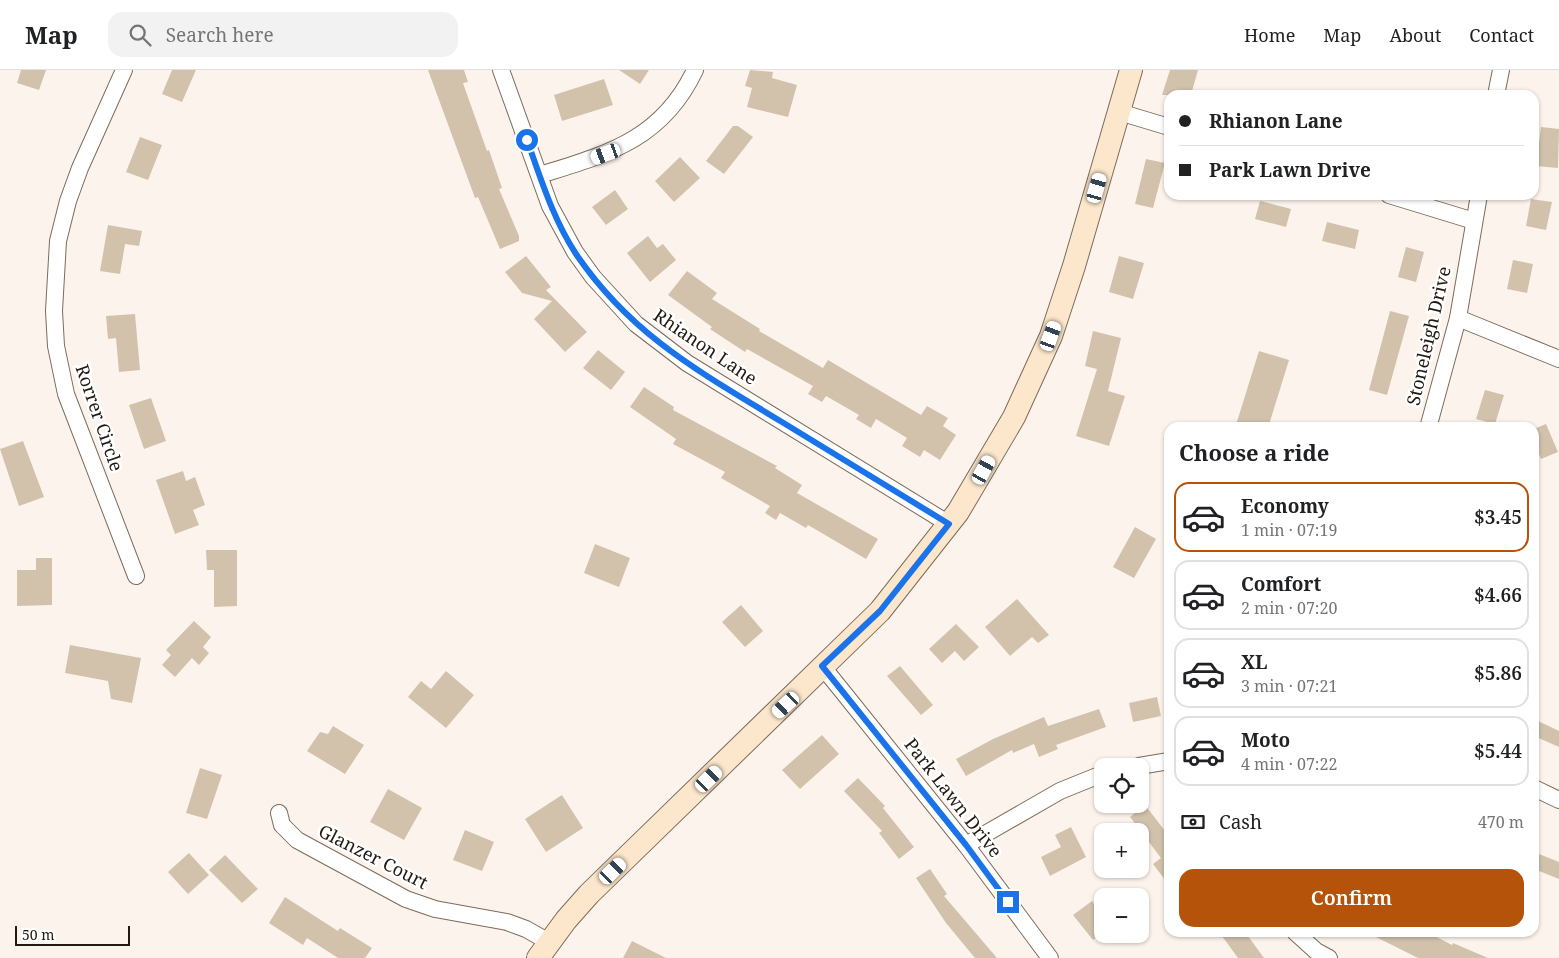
<!DOCTYPE html>
<html lang="en">
<head>
<meta charset="utf-8">
<style>
	body { margin:0; font-family:"Noto Serif",serif; background:#f2f2f2; color:#202124; height:100vh; display:flex; flex-direction:column; font-size:19px; white-space:nowrap }
	* { box-sizing:border-box; margin:0 }
	p { font-size:16px; color:#757577 }
	.icon { flex:none; width:28px; height:28px; fill:none; stroke:currentColor; stroke-width:2; stroke-linecap:round; stroke-linejoin:round }
	.map { position:relative; flex:1; overflow:hidden }
	.drawer { position:absolute; left:1164px; top:352px; width:375px; height:515px; display:flex; flex-direction:column; background:#fff; border-radius:15px; box-shadow:0 1px 4px #0004 }
	.drawer>* { flex:none }
	.top-card { position:absolute; left:1164px; top:20px; width:375px; height:110px; border-radius:15px; box-shadow:0 1px 4px #0004; display:grid; align-content:center; height:110px; padding:0 15px; background:#fff }
	.buttons { position:absolute; left:1094px; top:688px; display:grid; gap:10px }
	.buttons a { display:grid; place-items:center; width:55px; height:55px; border-radius:10px; background:#fff; box-shadow:0 1px 4px #0004; font-size:25px }
	.scale { position:absolute; left:15px; bottom:12px; width:115px; box-sizing:border-box; padding-left:5px; border:2px solid #211a13; border-top:0; font-size:14px; line-height:18px; white-space:nowrap; color:#211a13; -webkit-text-stroke:4px #fff; paint-order:stroke }
	.end { position:absolute; width:22px; height:22px; margin:-11px; border:6px solid #1a73e8; background:#fff; box-shadow:0 0 0 2px #fff }
	.from { border-radius:50% }
	.car { position:absolute; width:15px; height:30px; margin:-15px -8px; border-radius:6px; box-shadow:0 0 4px 1px #0007; background:linear-gradient(#fff 24%,#345 0 40%,#fff 0 76%,#345 0 86%,#fff 0) }
	.top-card b { display:flex; align-items:center; gap:18px; height:48px; font-size:19px }
	.top-card b+b { border-top:1px solid #e0e0e0 }
	.top-card i { width:12px; height:12px; background:#202124 }
	ul { padding:0; list-style:none }
	li { display:flex; align-items:center; gap:15px; height:70px; margin:0 10px 8px; padding:0 5px; border:2px solid #e0e0e0; border-radius:15px }
	li div { flex:1 }
	li b { display:block; font-size:19px }
	li em { font-style:normal; font-weight:600 }
	li.selected { border-color:#b45309 }
	li>.icon { width:45px; height:45px; stroke-width:1.5 }
	h2 { padding:0 15px; font-size:22px; line-height:60px }
	.pay { display:flex; align-items:center; gap:12px; height:55px; padding:0 15px; font-size:19px }
	.pay p { margin-inline-start:auto }
	.primary-button { display:flex; gap:10px; margin-top:auto; padding:10px 15px }
	.primary-button a { flex:1; height:58px; border-radius:15px; background:#b45309; color:#fff; font-size:20px; font-weight:600; line-height:58px; text-align:center }
	header { display:flex; align-items:center; gap:30px; box-sizing:border-box; height:70px; padding:0 25px; background:#fff; border-bottom:1px solid #e0e0e0 }
	header strong { font-size:24px }
	nav { display:flex; gap:28px; margin-inline-start:auto; font-size:18px }
	.search { width:350px; height:45px; background:#f2f2f2; display:flex; align-items:center; gap:12px; box-sizing:border-box; padding:0 18px; border-radius:15px; color:#757577; font-size:19px }
	.map>svg:first-child { display:block }
	.building { fill:#d2c2ac }
	.lines { fill:none; stroke-linecap:round; stroke-linejoin:round }
	.street-casing { stroke:#7c6b59; stroke-width:18 }
	.secondary-casing { stroke:#7c6b59; stroke-width:24 }
	.street { stroke:#fff; stroke-width:16 }
	.secondary { stroke:#fce7cc; stroke-width:22 }
	.route { stroke:#1a73e8; stroke-width:6 }
	.labels { text-anchor:middle; stroke-width:5; stroke-linejoin:round; paint-order:stroke }
	.street-label { font-size:18px; fill:#211a13; stroke:#fff }
</style>
</head>
<body>
<header>
<strong>Map</strong>
<div class="search"><svg class="icon" aria-label="search" viewBox="0 0 24 24"><circle cx="10" cy="10" r="6"/><path d="M15 15l6 6"/></svg>Search here</div>
<nav><a>Home</a><a>Map</a><a>About</a><a>Contact</a></nav>
</header>
<div class="map">
<svg width="1559" height="888" viewBox="0 0 1559 888">
	<rect width="100%" height="100%" fill="#fcf4ec"/>
	<g class="building">
		<path d="M21,0H46L39,20L17,13Z"/>
		<path d="M172,0H196L182,32L162,24Z"/>
		<path d="M428,0H464L468,12L463,13L487,81L489,80L502,118L499,119L519,166V171L500,179L478,127L475,128Z"/>
		<path d="M619,0H649L640,14Z"/>
		<path d="M750,0L773,2L772,8L797,15L788,47L747,37L752,18L745,16Z"/>
		<path d="M1170,0H1198L1191,25H1162Z"/>
		<path d="M604,9L613,35L562,51L554,25Z"/>
		<path d="M733,56H738L753,67L724,104L706,91Z"/>
		<path d="M1541,57L1559,59L1558,98L1536,96Z"/>
		<path d="M140,67L162,75L148,110L126,102Z"/>
		<path d="M680,87L700,108L674,132L655,111Z"/>
		<path d="M1146,89L1165,93L1153,138L1135,134Z"/>
		<path d="M615,120L628,139L606,155L592,137Z"/>
		<path d="M1531,129L1552,132L1546,160L1526,156Z"/>
		<path d="M1260,131L1291,139L1286,157L1255,149Z"/>
		<path d="M1327,152L1359,160L1355,179L1322,171Z"/>
		<path d="M108,155L142,161L139,176L125,174L120,204L100,201Z"/>
		<path d="M648,166L657,178L663,174L676,190L650,212L627,183Z"/>
		<path d="M1406,177L1424,182L1416,212L1398,207Z"/>
		<path d="M526,186L551,217L546,220L587,262L565,282L534,249L552,231L522,223L505,202Z"/>
		<path d="M1119,186L1144,193L1133,229L1109,222Z"/>
		<path d="M1513,190L1533,194L1527,223L1507,219Z"/>
		<path d="M687,201L717,223L712,229L760,259L759,261L823,298L828,290L921,345L927,336L948,348L943,356L956,365L940,390L924,380L920,387L902,376L907,368L876,349L871,358L856,349L859,345L826,326L822,332L808,324L813,316L747,279L745,282L710,259L712,257L668,225Z"/>
		<path d="M1390,241L1409,246L1387,325L1369,320Z"/>
		<path d="M135,244L140,300L119,302L116,268L108,269L106,246Z"/>
		<path d="M1093,261L1121,268L1108,321L1125,326L1109,376L1076,366L1097,299L1085,296Z"/>
		<path d="M598,280L625,302L611,320L583,298Z"/>
		<path d="M1259,281L1289,290L1268,358H1235Z"/>
		<path d="M644,317L674,337L673,340L777,396L775,398L802,415L797,423L878,469L866,489L808,455L806,458L780,443L776,450L765,443L770,436L721,408L725,402L673,374L676,369L630,337Z"/>
		<path d="M1485,320L1504,325L1495,354L1476,349Z"/>
		<path d="M151,328L166,371L144,379L129,335Z"/>
		<path d="M1546,354L1558,382L1541,389L1534,372V359Z"/>
		<path d="M23,371L44,427L19,436L0,379Z"/>
		<path d="M183,401L186,411L195,407L205,435L193,440L199,455L175,464L156,410Z"/>
		<path d="M1135,457L1156,469L1134,508L1113,497Z"/>
		<path d="M595,474L630,488L619,517L584,503Z"/>
		<path d="M206,480H237V536L214,537V500H207Z"/>
		<path d="M36,488H52V535L17,536V500H36Z"/>
		<path d="M1017,529L1049,565L1038,573L1032,567L1010,586L985,557Z"/>
		<path d="M741,535L763,561L745,577L722,552Z"/>
		<path d="M194,551L211,567L203,577L209,583L199,595L192,588L175,607L162,595L171,585L166,580Z"/>
		<path d="M956,554L979,577L964,591L955,581L942,593L929,579Z"/>
		<path d="M70,575L141,588L132,633L111,629L108,611L65,603Z"/>
		<path d="M900,596L933,635L921,645L887,606Z"/>
		<path d="M446,601L474,625L446,658L408,627L421,611L431,619Z"/>
		<path d="M1157,627L1161,646L1133,652L1129,633Z"/>
		<path d="M1099,639L1106,657L1056,675L1058,679L1039,687L1034,674L1013,683L1012,680L966,706L956,689L993,669L1044,647L1048,656Z"/>
		<path d="M1534,649L1559,661V677L1534,666Z"/>
		<path d="M333,656L364,675L345,704L307,681L320,662L328,664Z"/>
		<path d="M822,665L839,684L800,719L782,700Z"/>
		<path d="M200,698L222,705L207,749L186,743Z"/>
		<path d="M858,708L885,736L883,738L914,777L899,789L879,763L882,761L844,721Z"/>
		<path d="M388,719L422,738L404,770L370,752Z"/>
		<path d="M562,725L583,758L546,782L525,749Z"/>
		<path d="M1145,735L1169,766V815L1153,794L1161,788L1130,747Z"/>
		<path d="M1071,757L1086,787L1050,806L1041,787L1061,777L1055,765Z"/>
		<path d="M465,760L494,772L482,801L453,790Z"/>
		<path d="M1534,782L1559,792V809L1534,799Z"/>
		<path d="M189,783L209,805L188,824L168,802Z"/>
		<path d="M225,785L258,819L242,833L209,800Z"/>
		<path d="M930,799L947,824L944,826L997,888H975L946,853L916,808Z"/>
		<path d="M285,827L338,861L340,858L372,878L365,888H338L307,868L303,875L269,853Z"/>
		<path d="M1092,831L1102,846V863L1093,870L1073,845Z"/>
		<path d="M1219,862H1245L1264,888H1238Z"/>
		<path d="M1366,862H1427L1452,875L1453,873L1488,888H1418Z"/>
		<path d="M632,871L666,888H623Z"/>
	</g>
	<g class="lines">
		<g class="street-casing">
			<g id="street">
				<path d="M124,0L80,98L68,131L58,171L54,241L56,276L66,324L136,506"/>
				<path d="M501,0L550,136L575,182L593,207L636,254L687,293L949,454"/>
				<path d="M1496,25L1501,0"/>
				<path d="M1119,42L1169,57"/>
				<path d="M540,105C607,84 662,70 695,0"/>
				<path d="M1389,125L1474,151"/>
				<path d="M1458,248L1559,289"/>
				<path d="M1428,358L1458,248L1479,125"/>
				<path d="M822,596L966,775L1050,888"/>
				<path d="M1139,696L1169,691"/>
				<path d="M1534,718L1559,730"/>
				<path d="M279,743L282,755L297,770L406,829L435,839L507,852L526,859L549,872"/>
				<path d="M966,775L1060,721L1102,704"/>
				<path d="M1295,862L1316,881L1329,888"/>
			</g>
		</g>
		<g class="secondary-casing">
			<path id="secondary" d="M538,888L566,850L589,824L880,541L958,442L1014,347L1051,266L1074,196L1131,0"/>
		</g>
		<use href="#street" class="street"/>
		<use href="#secondary" class="secondary"/>
	</g>
	<g class="lines">
		<path class="route" d="M527,70C541,109 553,149 576,184C632,266 700,302 782,352C838,386 893,420 949,454L880,541L822,596L966,775L1008,832"/>
	</g>
	<g class="labels">
		<g class="street-label">
			<text transform="translate(1429 266) rotate(-77)" y="6">Stoneleigh Drive</text>
			<text transform="translate(705 277) rotate(34)" y="6">Rhianon Lane</text>
			<text transform="translate(99 348) rotate(71)" y="6">Rorrer Circle</text>
			<text transform="translate(953 728) rotate(52)" y="6">Park Lawn Drive</text>
			<text transform="translate(373 787) rotate(27)" y="6">Glanzer Court</text>
		</g>
	</g>
</svg>
<div class="buttons">
<a><svg class="icon" aria-label="locate" viewBox="0 0 24 24"><circle cx="12" cy="12" r="6"/><path d="M12 2v4M12 18v4M2 12h4M18 12h4"/></svg></a>
<a>+</a>
<a>−</a>
</div>
<div class="scale">50 m</div>
<i class="end from" style="left:527px;top:70px"></i>
<i class="end" style="left:1008px;top:832px"></i>
<i class="car" style="left:606px;top:84px;rotate:250deg"></i>
<i class="car" style="left:1097px;top:118px;rotate:16deg"></i>
<i class="car" style="left:1051px;top:266px;rotate:20deg"></i>
<i class="car" style="left:984px;top:400px;rotate:29deg"></i>
<i class="car" style="left:786px;top:635px;rotate:227deg"></i>
<i class="car" style="left:709px;top:709px;rotate:46deg"></i>
<i class="car" style="left:613px;top:801px;rotate:46deg"></i>
<div class="top-card">
<b><i class="from"></i>Rhianon Lane</b>
<b><i></i>Park Lawn Drive</b>
</div>
<section class="drawer">
<h2>Choose a ride</h2>
<ul>
<li class="selected"><svg class="icon" aria-label="car" viewBox="0 0 24 24"><path d="M5 17H2v-5l4-1 3-4h7l3 4 3 1v5h-3M9 17h6M6 11h13"/><circle cx="7" cy="17" r="2"/><circle cx="17" cy="17" r="2"/></svg><div><b>Economy</b><p>1 min · 07:19</p></div><em>$3.45</em></li>
<li><svg class="icon" aria-label="car" viewBox="0 0 24 24"><path d="M5 17H2v-5l4-1 3-4h7l3 4 3 1v5h-3M9 17h6M6 11h13"/><circle cx="7" cy="17" r="2"/><circle cx="17" cy="17" r="2"/></svg><div><b>Comfort</b><p>2 min · 07:20</p></div><em>$4.66</em></li>
<li><svg class="icon" aria-label="car" viewBox="0 0 24 24"><path d="M5 17H2v-5l4-1 3-4h7l3 4 3 1v5h-3M9 17h6M6 11h13"/><circle cx="7" cy="17" r="2"/><circle cx="17" cy="17" r="2"/></svg><div><b>XL</b><p>3 min · 07:21</p></div><em>$5.86</em></li>
<li><svg class="icon" aria-label="car" viewBox="0 0 24 24"><path d="M5 17H2v-5l4-1 3-4h7l3 4 3 1v5h-3M9 17h6M6 11h13"/><circle cx="7" cy="17" r="2"/><circle cx="17" cy="17" r="2"/></svg><div><b>Moto</b><p>4 min · 07:22</p></div><em>$5.44</em></li>
</ul>
<div class="pay"><svg class="icon" aria-label="cash" viewBox="0 0 24 24"><path d="M3 7h18v10H3z"/><circle cx="12" cy="12" r="2"/></svg>Cash<p>470 m</p></div>
<div class="primary-button"><a>Confirm</a></div>
</section>
</div>
</body>
</html>
